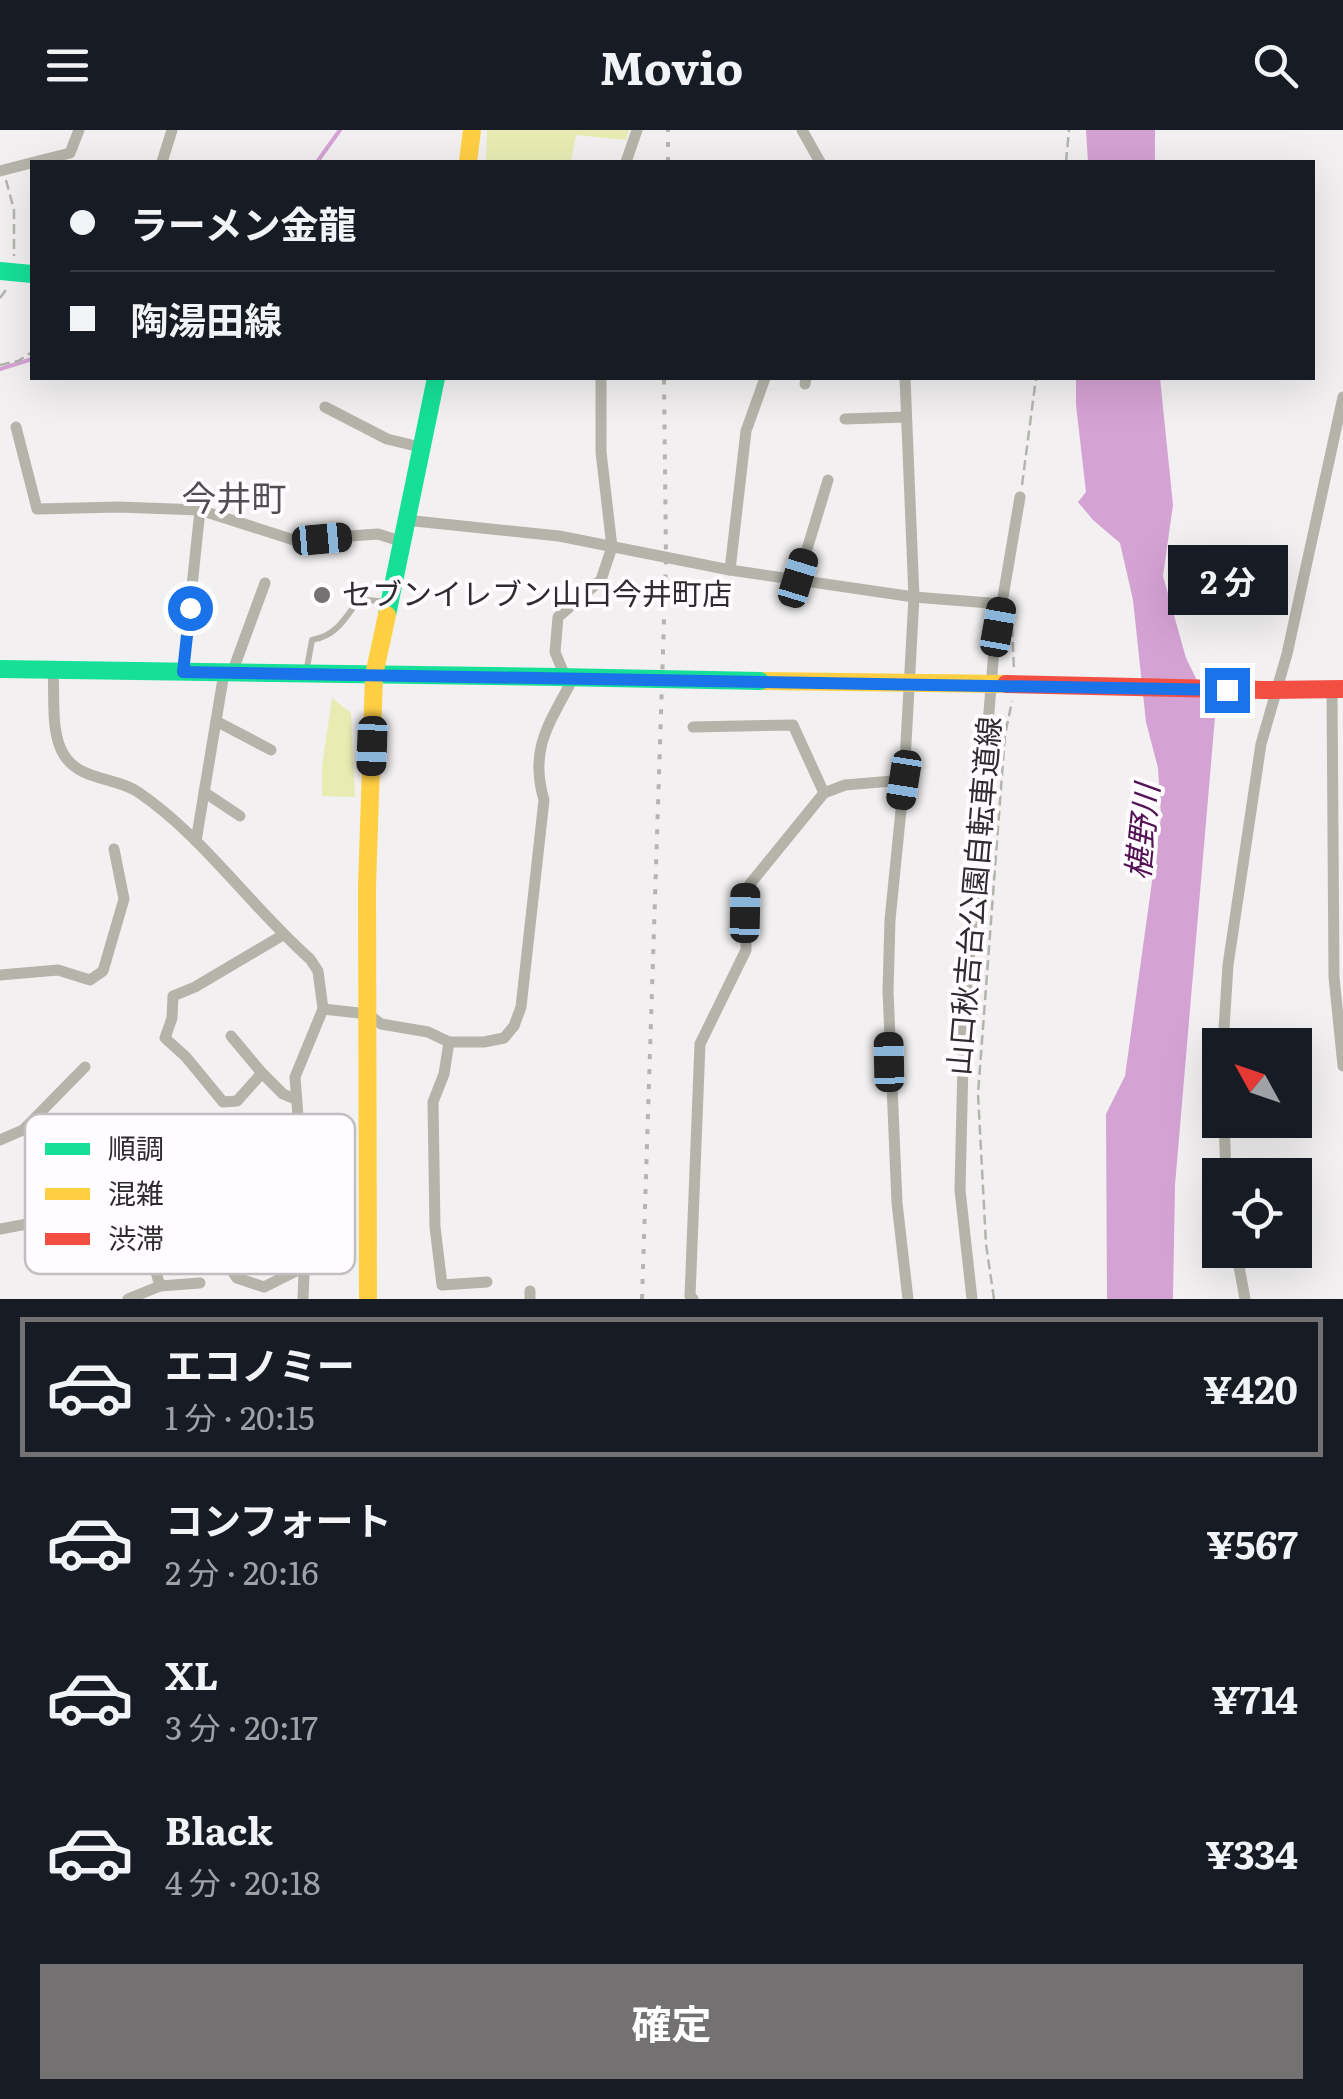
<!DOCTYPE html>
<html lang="ja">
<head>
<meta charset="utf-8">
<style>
	body { margin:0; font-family:Literata,"Noto Sans JP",serif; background:#242831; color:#f1f3f6; height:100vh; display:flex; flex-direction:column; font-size:38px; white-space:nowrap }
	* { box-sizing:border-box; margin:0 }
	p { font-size:32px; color:#9ea1a6 }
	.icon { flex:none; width:55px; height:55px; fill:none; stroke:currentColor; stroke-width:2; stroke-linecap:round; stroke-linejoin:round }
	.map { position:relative; height:1169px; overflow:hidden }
	.sheet { display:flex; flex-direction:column; background:#171b24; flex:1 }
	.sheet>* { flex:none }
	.hud { position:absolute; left:30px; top:30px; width:1285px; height:220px; border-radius:0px; box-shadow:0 10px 40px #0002; display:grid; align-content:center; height:220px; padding:0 40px; background:#171b24 }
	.needle { width:65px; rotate:310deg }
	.fabs { position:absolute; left:1202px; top:898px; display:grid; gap:20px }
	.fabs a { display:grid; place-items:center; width:110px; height:110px; border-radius:0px; background:#171b24; box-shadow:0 10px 40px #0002; font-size:50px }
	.end { position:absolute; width:45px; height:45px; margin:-22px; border:12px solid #1a73e8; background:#fff; box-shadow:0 0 0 5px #fff }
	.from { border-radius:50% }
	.bubble { position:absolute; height:70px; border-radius:0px; background:#171b24; box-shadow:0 10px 40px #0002; font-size:32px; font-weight:700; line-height:70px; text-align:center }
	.car { position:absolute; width:30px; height:60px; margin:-30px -15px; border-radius:12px; box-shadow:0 0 8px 2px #0007; background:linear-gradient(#222 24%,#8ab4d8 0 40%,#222 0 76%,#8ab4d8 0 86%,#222 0) }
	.hud b { display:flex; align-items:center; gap:35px; height:95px; font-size:38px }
	.hud b+b { border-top:2px solid #363941 }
	.hud i { width:25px; height:25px; background:#f1f3f6 }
	ul { padding:18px 0 0; list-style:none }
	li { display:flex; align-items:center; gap:30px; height:140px; margin:0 20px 15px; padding:0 20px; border:5px solid transparent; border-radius:0px }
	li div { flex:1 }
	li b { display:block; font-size:38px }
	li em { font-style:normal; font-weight:700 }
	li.current { border-color:#737172 }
	li>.icon { width:90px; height:90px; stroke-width:1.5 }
	.action { display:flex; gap:20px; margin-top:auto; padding:20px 40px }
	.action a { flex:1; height:115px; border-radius:0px; background:#737172; color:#fff; font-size:40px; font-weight:700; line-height:115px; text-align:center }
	header { display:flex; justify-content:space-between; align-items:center; height:130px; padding:0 40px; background:#171b24; font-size:45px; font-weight:700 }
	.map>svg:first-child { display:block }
	.green { fill:#e8ecb3 }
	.water { fill:#d5a2d4 }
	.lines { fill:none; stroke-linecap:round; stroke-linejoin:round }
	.stream { stroke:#d5a2d4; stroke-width:4 }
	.path { stroke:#b4b4af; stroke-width:2.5; stroke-dasharray:10 5; stroke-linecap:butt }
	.lane { stroke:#b4b4ab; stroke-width:6 }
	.street { stroke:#b4b4ab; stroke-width:11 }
	.fast { stroke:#16e098; stroke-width:18 }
	.slow { stroke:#ffcf43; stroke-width:18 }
	.jam { stroke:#f24e42; stroke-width:18 }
	.rail { stroke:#b6b4b0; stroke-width:4; stroke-dasharray:5 10; stroke-linecap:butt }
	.fast-bridge { stroke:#16e098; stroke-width:18 }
	.jam-bridge { stroke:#f24e42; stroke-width:18 }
	.route { stroke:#1a73e8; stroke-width:12 }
	.poi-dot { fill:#737172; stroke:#fffdff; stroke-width:4 }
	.labels { text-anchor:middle; stroke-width:8; stroke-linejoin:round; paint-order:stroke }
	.poi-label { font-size:30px; fill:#2e2c2e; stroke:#fffdff; text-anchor:start }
	.street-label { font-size:30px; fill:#2e2c2e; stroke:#fffdff }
	.water-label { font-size:32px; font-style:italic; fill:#541255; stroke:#fffdff }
	.quarter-label { font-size:35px; fill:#504e50; stroke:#fffdff }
	.key { fill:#fffdff; stroke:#c0bec0; stroke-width:2.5 }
	.key-label { font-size:28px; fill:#2e2c2e }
</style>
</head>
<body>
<header><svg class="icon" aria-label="menu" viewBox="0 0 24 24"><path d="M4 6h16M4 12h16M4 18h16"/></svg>Movio<svg class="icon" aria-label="search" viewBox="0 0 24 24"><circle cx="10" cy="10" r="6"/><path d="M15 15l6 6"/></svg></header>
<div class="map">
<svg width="1343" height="1169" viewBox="0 0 1343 1169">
	<rect width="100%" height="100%" fill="#f2f0f1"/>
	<g class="green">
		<path d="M487,0H629L626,10L576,5L571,32H486Z"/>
		<path d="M332,568L351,583L355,667L322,666V636Z"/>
	</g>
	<g class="water">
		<path d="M1086,0H1155V32H1088Z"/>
		<path d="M1076,248H1160L1173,375L1163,446L1186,528L1215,587L1175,1055L1173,1169H1107L1106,984L1125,946L1161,687L1158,638L1146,592L1133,470L1120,413L1093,390L1078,372L1086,362L1076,275Z"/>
	</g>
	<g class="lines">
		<g class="stream">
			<path d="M317,32L340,0"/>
			<path d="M0,239L32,229"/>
		</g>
		<g class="path">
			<path d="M1066,32L1069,0"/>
			<path d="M6,50L14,80V126"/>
			<path d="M0,168L8,157"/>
			<path d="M0,235L18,231L32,222"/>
			<path d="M1022,355L1036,248"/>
			<path d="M1012,497L1014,539"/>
			<path d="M994,1169L986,1114L978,964L1005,605L1012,571"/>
		</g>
		<path class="lane" d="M306,543L312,510C336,506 345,489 359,469L387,472"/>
		<g class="street">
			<path d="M802,0L820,32"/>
			<path d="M162,32L172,0"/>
			<path d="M626,32L637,0"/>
			<path d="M0,41L70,23L79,0"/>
			<path d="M905,248L914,467L904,650L890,790L888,861L897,1073L908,1169"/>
			<path d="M805,254L806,248"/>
			<path d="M325,277L387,309L420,317"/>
			<path d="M845,289L906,287"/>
			<path d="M16,297L37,379L118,377L200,380L294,410L378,404L400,411"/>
			<path d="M405,390L559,406L730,440L914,467L1002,474"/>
			<path d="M730,440L746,301L765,248"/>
			<path d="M798,449L828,350"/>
			<path d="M53,541C55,565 50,603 64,625C80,651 116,647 138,662C203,706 251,777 310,829L318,841L323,879L295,947L306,1092L303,1169"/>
			<path d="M183,542L200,380"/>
			<path d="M232,543L265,453"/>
			<path d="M1332,559L1334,847L1343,936"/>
			<path d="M216,591L271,620"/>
			<path d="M693,597L793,595L824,663"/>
			<path d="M204,662L240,686"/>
			<path d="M196,711L224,543"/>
			<path d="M283,805L195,857L173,866L172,888L165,908L186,927L223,972L237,971L262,943L283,964L295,969"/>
			<path d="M0,845L58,840L90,850L103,841L124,769L114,719"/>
			<path d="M323,879L368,884L381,894L428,902L449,912H484L504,908L514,896L521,877L544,670C530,623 546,598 569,556L555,522L558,487L601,450L612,417L601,322V248"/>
			<path d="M231,906L262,943"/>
			<path d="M449,912L444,944L433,972L435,1097L442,1155L487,1152"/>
			<path d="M1223,915L1228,835L1261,614L1287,524L1343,267"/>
			<path d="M1224,990L1226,1045"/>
			<path d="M0,1010L23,1000L85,937"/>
			<path d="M111,1078L87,1038L140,997"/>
			<path d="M0,1099L111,1078L135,1104L134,1111L154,1135L160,1156L128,1169"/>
			<path d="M135,1104L190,1061"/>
			<path d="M1236,1120L1245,1169"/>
			<path d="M227,1134L237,1148L264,1157L302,1138"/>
			<path d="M160,1156L200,1153"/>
			<path d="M530,1161V1169"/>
			<path d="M693,1169L690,1166L700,914L746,820V759L824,663L845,655L904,650"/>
			<path d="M972,1169L960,1060L964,891L994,520L1020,367"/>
		</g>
		<g class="fast">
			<path d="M0,141L32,144"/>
			<path d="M387,485L436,248"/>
			<path d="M0,539L558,547"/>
		</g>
		<g class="slow">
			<path d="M468,32L472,0"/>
			<path d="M760,551L1006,554"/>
			<path d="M368,1169L367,757L374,545L387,485"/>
		</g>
		<path class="jam" d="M1264,560L1343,559"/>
		<g class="rail">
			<path d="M668,32V0"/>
			<path d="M642,1169L666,429L664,248"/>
		</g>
		<path class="fast-bridge" d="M558,547L760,551"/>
		<path class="jam-bridge" d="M1006,554L1264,560"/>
	</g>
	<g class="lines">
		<path class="route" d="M190,478L183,542L1227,560"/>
	</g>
	<circle class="poi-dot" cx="322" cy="465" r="10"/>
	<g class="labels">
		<g class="poi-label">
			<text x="342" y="475">セブンイレブン山口今井町店</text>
		</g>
		<g class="street-label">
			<text transform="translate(975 766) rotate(-85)" y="10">山口秋吉台公園自転車道線</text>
		</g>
		<g class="water-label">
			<text transform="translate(1143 702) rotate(-84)" y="11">椹野川</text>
		</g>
		<g class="quarter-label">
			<text x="234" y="381">今井町</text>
		</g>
	</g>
	<rect x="25" y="984" width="330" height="160" rx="15" class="key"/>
	<rect x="45" y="1013" width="45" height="12" fill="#16e098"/>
	<rect x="45" y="1058" width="45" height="12" fill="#ffcf43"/>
	<rect x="45" y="1103" width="45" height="12" fill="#f24e42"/>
	<g class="key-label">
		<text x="108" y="1029">順調</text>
		<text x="108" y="1074">混雑</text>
		<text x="108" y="1119">渋滞</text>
	</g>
</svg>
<div class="fabs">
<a><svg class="needle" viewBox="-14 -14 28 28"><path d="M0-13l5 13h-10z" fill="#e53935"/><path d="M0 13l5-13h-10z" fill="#9ea1a6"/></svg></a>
<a><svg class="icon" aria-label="locate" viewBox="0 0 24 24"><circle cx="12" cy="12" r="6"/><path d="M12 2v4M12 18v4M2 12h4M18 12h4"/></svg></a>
</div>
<i class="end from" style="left:190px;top:478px"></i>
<i class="end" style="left:1227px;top:560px"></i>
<div class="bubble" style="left:1168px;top:415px;width:120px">2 分</div>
<i class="car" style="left:322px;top:409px;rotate:85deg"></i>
<i class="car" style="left:798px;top:448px;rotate:17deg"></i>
<i class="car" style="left:998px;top:497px;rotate:10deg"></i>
<i class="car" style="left:372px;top:616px;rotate:182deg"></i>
<i class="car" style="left:904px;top:650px;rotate:189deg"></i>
<i class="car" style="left:745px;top:783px;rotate:1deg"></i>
<i class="car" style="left:889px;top:932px;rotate:359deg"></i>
<div class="hud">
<b><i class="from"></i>ラーメン金龍</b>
<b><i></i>陶湯田線</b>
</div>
</div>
<section class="sheet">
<ul>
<li class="current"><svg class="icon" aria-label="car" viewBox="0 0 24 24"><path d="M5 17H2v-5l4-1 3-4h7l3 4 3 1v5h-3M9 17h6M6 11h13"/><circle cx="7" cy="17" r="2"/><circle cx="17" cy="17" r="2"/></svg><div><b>エコノミー</b><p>1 分 · 20:15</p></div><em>¥420</em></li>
<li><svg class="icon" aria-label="car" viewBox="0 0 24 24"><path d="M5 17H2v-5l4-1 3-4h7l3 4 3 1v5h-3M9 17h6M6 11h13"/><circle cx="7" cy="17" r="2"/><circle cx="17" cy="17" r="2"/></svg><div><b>コンフォート</b><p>2 分 · 20:16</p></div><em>¥567</em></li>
<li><svg class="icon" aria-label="car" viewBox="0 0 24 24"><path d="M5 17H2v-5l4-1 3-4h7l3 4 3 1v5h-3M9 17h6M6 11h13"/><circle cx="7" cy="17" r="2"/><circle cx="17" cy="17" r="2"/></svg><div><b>XL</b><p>3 分 · 20:17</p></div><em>¥714</em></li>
<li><svg class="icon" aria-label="car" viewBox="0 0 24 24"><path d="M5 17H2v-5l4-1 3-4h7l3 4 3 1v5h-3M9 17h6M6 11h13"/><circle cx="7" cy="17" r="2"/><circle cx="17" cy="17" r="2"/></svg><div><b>Black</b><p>4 分 · 20:18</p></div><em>¥334</em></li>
</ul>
<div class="action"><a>確定</a></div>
</section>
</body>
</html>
